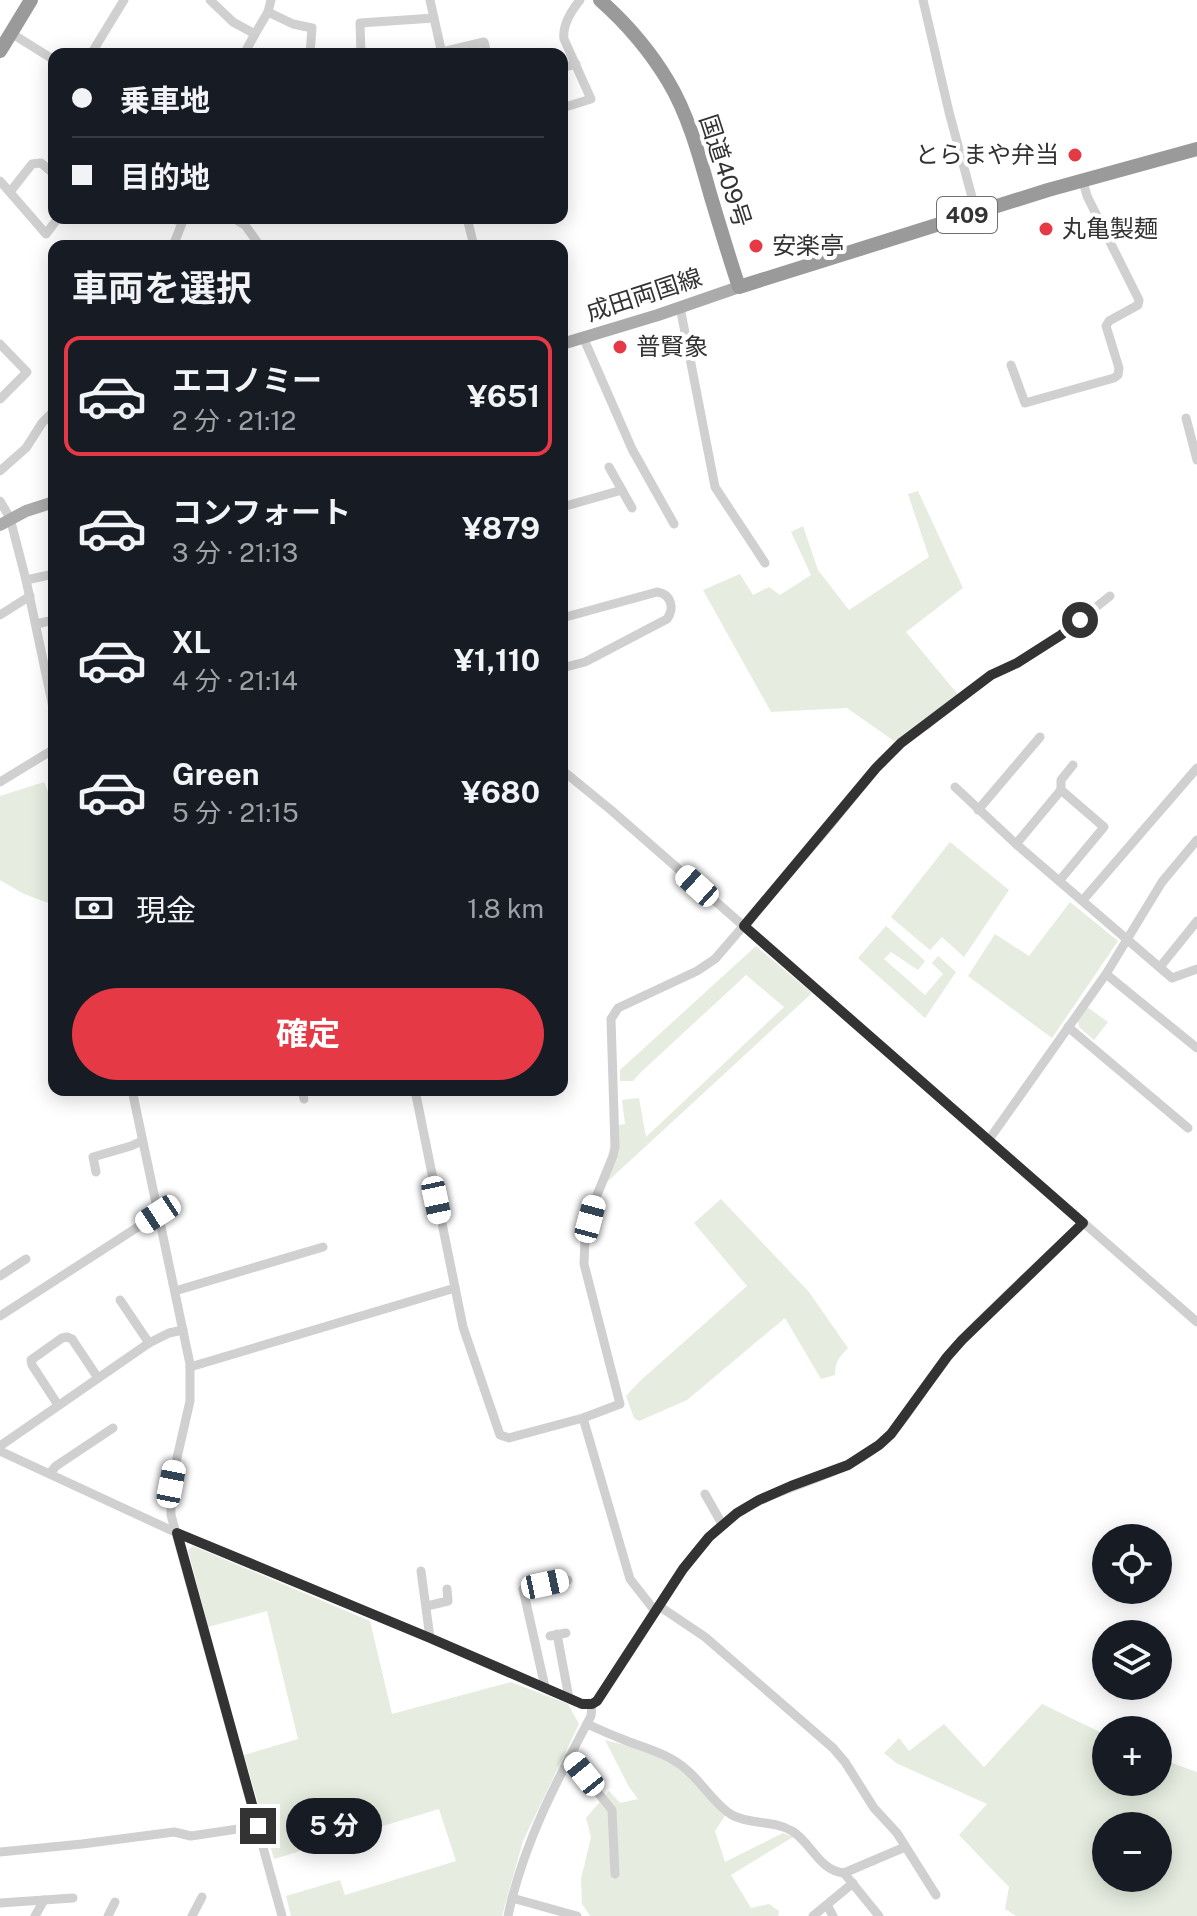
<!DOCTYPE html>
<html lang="ja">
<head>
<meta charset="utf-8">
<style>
	body { margin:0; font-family:"Public Sans","Noto Sans JP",sans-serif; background:#20242c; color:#f1f3f6; height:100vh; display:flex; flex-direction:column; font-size:30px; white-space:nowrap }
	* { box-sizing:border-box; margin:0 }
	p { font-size:26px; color:#9ea1a6 }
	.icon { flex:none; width:44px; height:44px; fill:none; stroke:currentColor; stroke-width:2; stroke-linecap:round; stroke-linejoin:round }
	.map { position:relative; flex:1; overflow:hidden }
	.sheet { position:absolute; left:48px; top:240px; width:520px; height:856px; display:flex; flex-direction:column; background:#171b24; border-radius:16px; box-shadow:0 4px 20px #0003 }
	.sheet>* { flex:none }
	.top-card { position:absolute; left:48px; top:48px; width:520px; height:176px; border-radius:16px; box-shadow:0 4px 20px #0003; display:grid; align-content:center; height:176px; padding:0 24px; background:#171b24 }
	.tools { position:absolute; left:1092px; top:1524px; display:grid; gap:16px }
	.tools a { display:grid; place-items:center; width:80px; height:80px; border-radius:50%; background:#171b24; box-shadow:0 4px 20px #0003; font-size:40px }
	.end { position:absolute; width:36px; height:36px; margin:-18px; border:10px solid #333; background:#fff; box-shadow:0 0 0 4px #fff }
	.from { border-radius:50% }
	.bubble { position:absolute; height:56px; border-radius:28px; background:#171b24; box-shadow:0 4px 20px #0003; font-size:26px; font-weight:700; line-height:56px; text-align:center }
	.car { position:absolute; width:24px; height:48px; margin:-24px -12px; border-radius:10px; box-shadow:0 0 6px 2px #0007; background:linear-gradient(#fff 24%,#345 0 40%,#fff 0 76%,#345 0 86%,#fff 0) }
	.top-card b { display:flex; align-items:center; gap:28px; height:76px; font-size:30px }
	.top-card b+b { border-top:2px solid #363941 }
	.top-card i { width:20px; height:20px; background:#f1f3f6 }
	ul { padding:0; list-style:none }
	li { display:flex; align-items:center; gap:24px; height:120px; margin:0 16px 12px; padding:0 8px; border:4px solid transparent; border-radius:16px }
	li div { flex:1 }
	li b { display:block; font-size:30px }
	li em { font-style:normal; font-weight:700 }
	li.current { border-color:#e63946 }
	li>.icon { width:72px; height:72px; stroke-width:1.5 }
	h2 { padding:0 24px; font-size:36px; line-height:96px }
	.pay { display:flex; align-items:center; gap:20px; height:88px; padding:0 24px; font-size:30px }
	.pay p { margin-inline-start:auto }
	.action { display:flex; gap:16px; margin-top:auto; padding:16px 24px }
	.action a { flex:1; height:92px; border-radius:48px; background:#e63946; color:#fff; font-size:32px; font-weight:700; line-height:92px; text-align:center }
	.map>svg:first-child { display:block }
	.green { fill:#e6ecdf; fill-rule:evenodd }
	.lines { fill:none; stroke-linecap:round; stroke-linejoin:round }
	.minor { stroke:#d0d0d0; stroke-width:9 }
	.major { stroke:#ababab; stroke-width:12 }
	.highway { stroke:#9a9a9a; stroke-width:14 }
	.route { stroke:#333; stroke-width:10 }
	.poi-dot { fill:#e63946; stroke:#fff; stroke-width:3 }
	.labels { text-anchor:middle; stroke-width:8; stroke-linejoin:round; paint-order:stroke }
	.shield { fill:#fff; stroke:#707070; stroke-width:2 }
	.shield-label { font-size:22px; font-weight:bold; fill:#333 }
	.poi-label { font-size:24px; fill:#333; stroke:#fff; text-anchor:start }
	.street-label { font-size:24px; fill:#333; stroke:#fff }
</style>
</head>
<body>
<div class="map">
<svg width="1197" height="1916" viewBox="0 0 1197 1916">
	<rect width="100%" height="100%" fill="#fff"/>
	<g class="green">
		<path d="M918,491L963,588L906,632L960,697L930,729L894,741L847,708L771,712L703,590L740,574L753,595L769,587L780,595L811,575L791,532L803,526L818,570L849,610L929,557L908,494Z"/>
		<path d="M44,782L54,806V905L24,894L0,880V796Z"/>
		<path d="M950,842L1009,890L964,957L942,937L930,950L891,917Z"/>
		<path d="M1070,902L1118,941L1052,1038L968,976L995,934L1029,956Z"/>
		<path d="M886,926L925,961L918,970L891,952L884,959L925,995L943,974L932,963L938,956L956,972L925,1018L858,958Z"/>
		<path d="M756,946L812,993L607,1182L619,1146V1125L625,1124L622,1100L639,1098L646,1137L784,1007L746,975L640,1073L633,1081H620V1070Z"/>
		<path d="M1087,1007L1108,1022L1094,1040L1079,1027L1078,1021Z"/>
		<path d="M721,1199L809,1292L848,1348C839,1357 835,1362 835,1375L821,1379L785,1318L687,1400L639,1421L634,1418L626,1396L640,1381L747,1286L694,1223Z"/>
		<path d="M193,1546L370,1621L392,1714L511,1682L568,1704L579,1724L523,1841L502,1916H291L286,1896L340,1880L345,1895L456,1861L439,1809L274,1859L244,1755L298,1739L267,1611L208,1627L188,1550Z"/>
		<path d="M1042,1704L1106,1735V1782H1158V1758L1197,1772V1916H1016L1005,1909L1009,1887L959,1835L987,1804L896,1763L884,1753L899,1738L909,1751L944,1724L984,1767ZM1106,1826H1158V1878H1106Z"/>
		<path d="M605,1740L656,1753L686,1770L727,1813L715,1831L725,1862L783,1833L793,1837L731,1875L751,1908L769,1904L779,1911L778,1916H590L582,1904L581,1879L591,1837L586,1818L609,1791L620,1803L638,1799L629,1787Z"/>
	</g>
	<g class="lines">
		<g class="minor">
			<path d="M210,0L233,22L255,34L244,54"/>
			<path d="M430,0L442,54"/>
			<path d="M923,0L949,112L976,212"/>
			<path d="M268,12L293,24L312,28L310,54"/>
			<path d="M11,33L54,60"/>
			<path d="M255,34L268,12L271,0"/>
			<path d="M442,52L484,42L487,54"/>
			<path d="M91,54L124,0"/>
			<path d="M361,54L360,23L434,18"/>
			<path d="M562,68L576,64"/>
			<path d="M562,108L591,99L564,39C562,25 572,10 580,0"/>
			<path d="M0,181L46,234L58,218"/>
			<path d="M10,192L32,164L41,163L54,174"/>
			<path d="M163,218L183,221"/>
			<path d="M233,218L245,225L260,246"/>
			<path d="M467,218L474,246"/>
			<path d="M173,246L184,218"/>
			<path d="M680,307L715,487L765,563"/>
			<path d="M583,337L632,449L674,524"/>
			<path d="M0,344L27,372L0,399"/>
			<path d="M1011,365L1025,403L1114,378L1118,375L1119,368L1106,326L1109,321L1138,305L1139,300L1087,196L1083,181"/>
			<path d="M1186,418L1197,460"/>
			<path d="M609,467L632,508"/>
			<path d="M0,471L26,448L42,423L54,411"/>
			<path d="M0,501L10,518L26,580L54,712"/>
			<path d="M562,507L622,490"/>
			<path d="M26,580L54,574"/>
			<path d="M0,615L30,596"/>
			<path d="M562,618L657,592C671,594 675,608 667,619L585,662L562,668"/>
			<path d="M36,624L54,620"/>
			<path d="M562,770L611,810L1197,1322"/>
			<path d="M0,782L54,749"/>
			<path d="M955,787L1016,844L1172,978L1197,969"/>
			<path d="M1061,790V780L1073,765"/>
			<path d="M978,810L1040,737"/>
			<path d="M1016,844L1061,790L1104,827L1060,880"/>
			<path d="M1083,900L1197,768"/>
			<path d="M1160,967L1197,921"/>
			<path d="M1106,974L1197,1048"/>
			<path d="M1068,1027L1188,1128"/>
			<path d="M132,1090L190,1364V1401L171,1484V1515L282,1916"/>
			<path d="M302,1090L304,1099"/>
			<path d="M415,1090L463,1327L500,1435L509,1438L583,1418L620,1404L584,1264L585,1238L595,1200L613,1156L615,1147L611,1019L618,1008L697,971L715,959L832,823L876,768L901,743L991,675L1017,663L1061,635L1110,596"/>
			<path d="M988,1141L1106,974L1162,882L1197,840"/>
			<path d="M96,1172L93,1157L131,1146L142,1141"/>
			<path d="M0,1276L26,1259"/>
			<path d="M175,1291L323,1247"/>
			<path d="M120,1300L149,1343"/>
			<path d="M0,1316L158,1214"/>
			<path d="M190,1367L455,1288"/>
			<path d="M58,1405L32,1365L31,1360L62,1338L67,1337L72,1339L98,1378"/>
			<path d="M583,1418L630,1579L655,1611"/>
			<path d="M0,1446L149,1343L169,1333L183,1330"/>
			<path d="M0,1451L177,1533L430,1638L582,1704H592L597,1701C618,1669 638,1636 660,1604C682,1571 703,1535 738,1513C782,1484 838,1479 879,1445C908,1421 925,1383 949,1354C990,1308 1039,1266 1083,1223"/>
			<path d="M51,1474V1472L56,1466L113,1428"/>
			<path d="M705,1494L722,1524"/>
			<path d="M421,1571L430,1638"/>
			<path d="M427,1606L448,1601L447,1589"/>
			<path d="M659,1606L705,1637L833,1748L845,1762L874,1808L897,1833L936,1895"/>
			<path d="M557,1634L569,1698"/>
			<path d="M550,1636L566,1633"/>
			<path d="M545,1687L523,1589L568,1580"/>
			<path d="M587,1724C600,1730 614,1736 627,1741C649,1749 671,1755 688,1771C702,1783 716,1806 732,1815C750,1825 774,1820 792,1831C811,1842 819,1871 844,1873L905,1847"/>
			<path d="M569,1757L612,1810L615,1874"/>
			<path d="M0,1852L82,1844L174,1832L191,1836L258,1826"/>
			<path d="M844,1873L879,1916"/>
			<path d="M512,1898L577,1916"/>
			<path d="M0,1903L73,1898"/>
			<path d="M827,1905L833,1916"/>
			<path d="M35,1916L44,1900"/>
			<path d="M108,1916L115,1902"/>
			<path d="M192,1916L202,1897"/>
			<path d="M508,1916C523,1844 557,1780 591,1716L592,1704"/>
			<path d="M813,1916L853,1883"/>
		</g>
		<g class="major">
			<path d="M562,344L658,315L739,287"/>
			<path d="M0,525L26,511L54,502"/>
		</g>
		<g class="highway">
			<path d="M600,0C626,23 650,51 668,81C689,116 700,158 711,197C720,227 729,257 739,287L1048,190L1197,149"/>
			<path d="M0,51L31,0"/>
		</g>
	</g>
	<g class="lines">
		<path class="route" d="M258,1826L177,1533L430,1638L582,1704H592L597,1701L683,1569L709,1537L737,1513L759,1500L791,1486L848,1465L879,1445L891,1434L947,1357L962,1340L1083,1223L744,926L876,768L901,743L991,675L1017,663L1061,635L1080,620"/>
	</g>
	<g class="poi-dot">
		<circle cx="1075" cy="155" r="8"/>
		<circle cx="1046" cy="229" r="8"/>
		<circle cx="756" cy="246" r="8"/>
		<circle cx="620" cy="347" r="8"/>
	</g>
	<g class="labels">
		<rect class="shield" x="937" y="197" width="60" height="36" rx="6"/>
		<g class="shield-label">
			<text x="967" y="223">409</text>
		</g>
		<g class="poi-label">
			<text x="1059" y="163" text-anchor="end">とらまや弁当</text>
			<text x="1062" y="237">丸亀製麺</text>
			<text x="772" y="254">安楽亭</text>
			<text x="636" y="355">普賢象</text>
		</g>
		<g class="street-label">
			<text transform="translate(725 171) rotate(72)" y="8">国道409号</text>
			<text transform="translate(644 295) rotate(-18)" y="8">成田両国線</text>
		</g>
	</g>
</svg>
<div class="tools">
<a><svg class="icon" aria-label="locate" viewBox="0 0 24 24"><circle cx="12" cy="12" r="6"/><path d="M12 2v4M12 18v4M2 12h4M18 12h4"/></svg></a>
<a><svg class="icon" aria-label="layers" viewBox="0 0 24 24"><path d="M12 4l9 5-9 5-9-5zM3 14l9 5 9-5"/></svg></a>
<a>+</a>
<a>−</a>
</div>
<i class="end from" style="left:1080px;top:620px"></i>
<i class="end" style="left:258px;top:1826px"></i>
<div class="bubble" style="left:286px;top:1798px;width:96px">5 分</div>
<i class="car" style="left:697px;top:886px;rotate:312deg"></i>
<i class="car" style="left:436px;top:1200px;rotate:168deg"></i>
<i class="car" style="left:158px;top:1214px;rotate:237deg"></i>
<i class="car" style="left:590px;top:1219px;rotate:15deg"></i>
<i class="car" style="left:171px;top:1484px;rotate:11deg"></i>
<i class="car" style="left:545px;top:1584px;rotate:78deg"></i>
<i class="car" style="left:584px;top:1774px;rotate:321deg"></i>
<div class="top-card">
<b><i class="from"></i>乗車地</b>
<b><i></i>目的地</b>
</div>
<section class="sheet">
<h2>車両を選択</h2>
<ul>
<li class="current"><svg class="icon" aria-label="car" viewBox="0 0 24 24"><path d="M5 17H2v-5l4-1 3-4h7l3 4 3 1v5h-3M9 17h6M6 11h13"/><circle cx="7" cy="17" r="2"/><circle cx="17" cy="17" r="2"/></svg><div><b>エコノミー</b><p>2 分 · 21:12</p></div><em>¥651</em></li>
<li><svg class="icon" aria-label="car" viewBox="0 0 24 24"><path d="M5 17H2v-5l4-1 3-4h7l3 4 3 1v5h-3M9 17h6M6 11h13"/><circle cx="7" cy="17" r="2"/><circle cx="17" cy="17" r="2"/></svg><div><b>コンフォート</b><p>3 分 · 21:13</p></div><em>¥879</em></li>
<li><svg class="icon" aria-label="car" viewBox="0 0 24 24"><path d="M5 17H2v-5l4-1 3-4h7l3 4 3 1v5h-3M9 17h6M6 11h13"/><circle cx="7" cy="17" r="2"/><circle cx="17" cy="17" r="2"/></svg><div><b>XL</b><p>4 分 · 21:14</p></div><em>¥1,110</em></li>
<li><svg class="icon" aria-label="car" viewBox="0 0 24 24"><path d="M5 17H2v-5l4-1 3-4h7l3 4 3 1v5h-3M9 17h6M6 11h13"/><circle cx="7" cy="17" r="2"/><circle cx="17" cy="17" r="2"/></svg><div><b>Green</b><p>5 分 · 21:15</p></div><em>¥680</em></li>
</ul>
<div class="pay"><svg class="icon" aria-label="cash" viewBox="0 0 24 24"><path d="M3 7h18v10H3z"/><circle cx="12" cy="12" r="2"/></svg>現金<p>1.8 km</p></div>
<div class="action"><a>確定</a></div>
</section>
</div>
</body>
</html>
